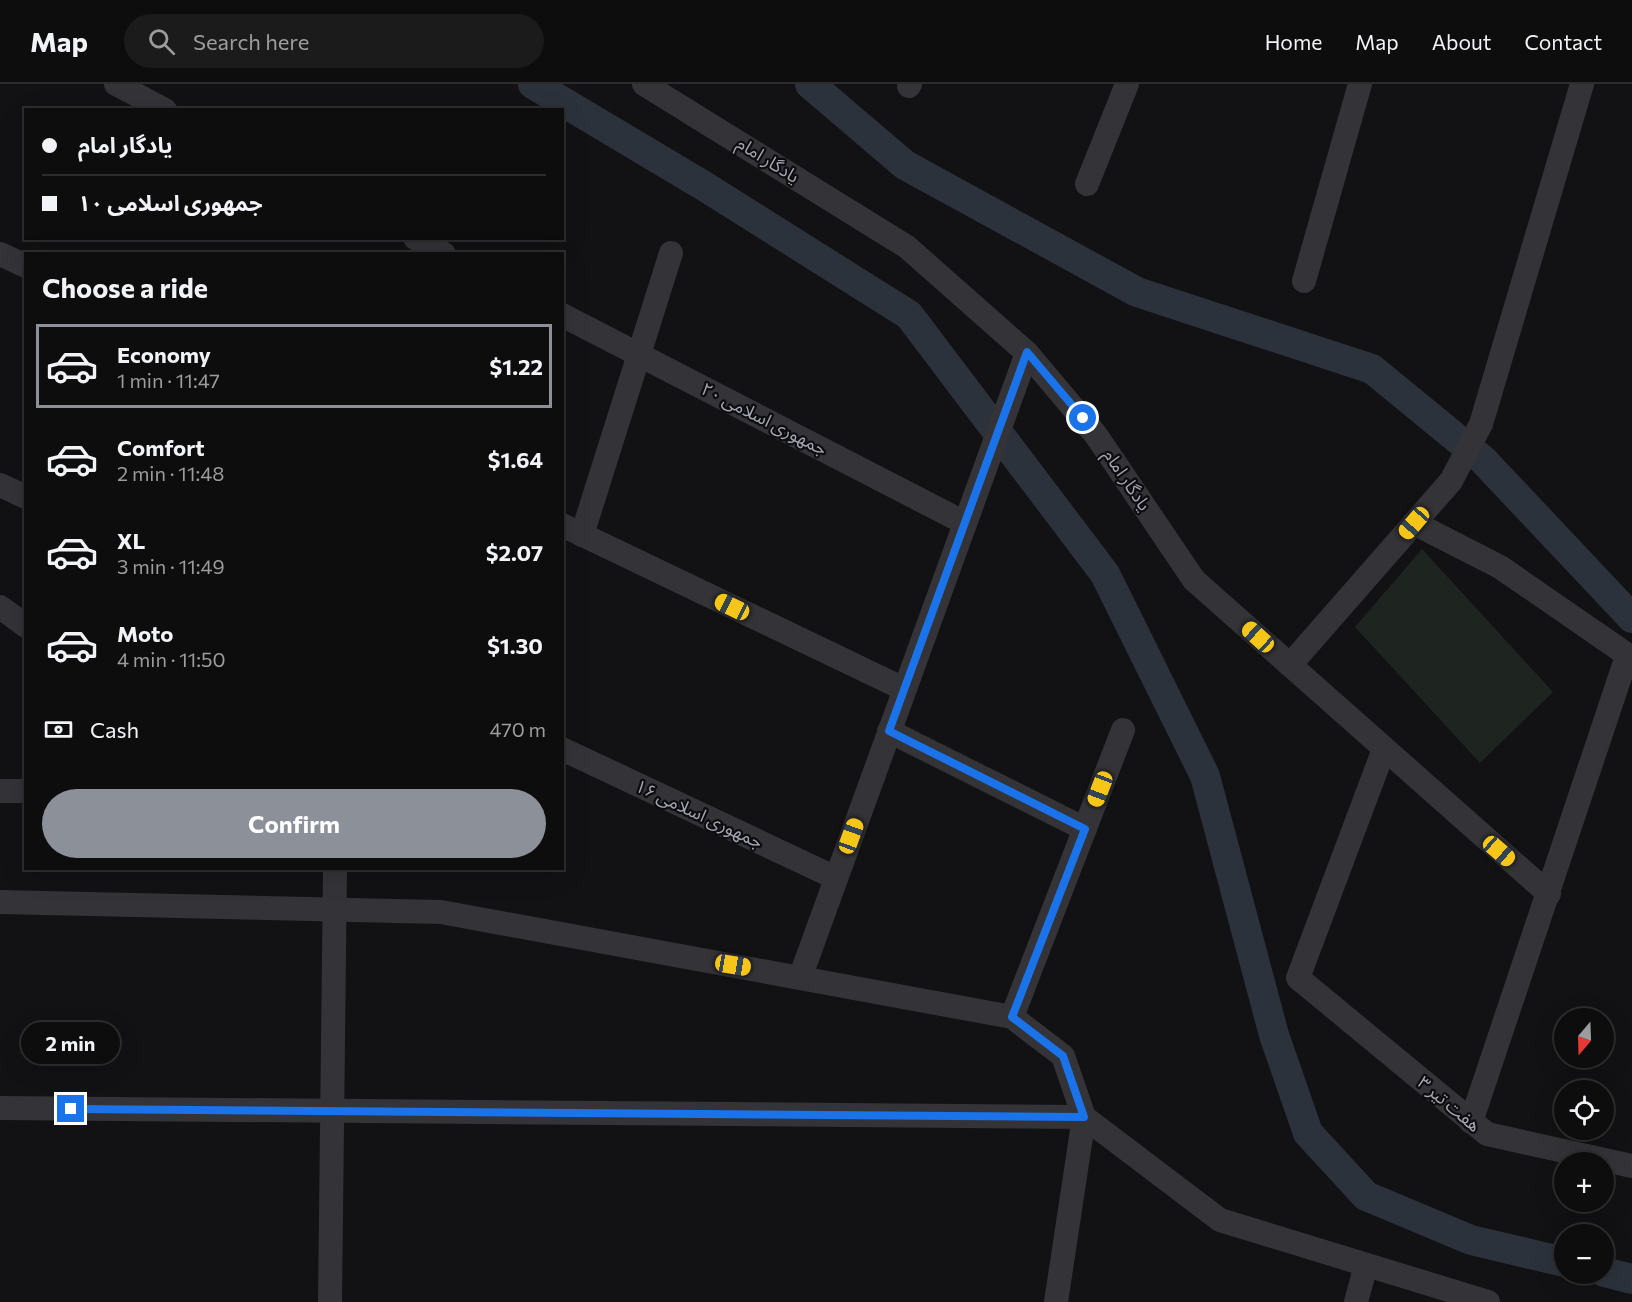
<!DOCTYPE html>
<html lang="en">
<head>
<meta charset="utf-8">
<style>
	body { margin:0; font-family:Commissioner,"Noto Sans Arabic",sans-serif; background:#1c1b1c; color:#f1f3f6; height:100vh; display:flex; flex-direction:column; font-size:22px; white-space:nowrap }
	* { box-sizing:border-box; margin:0 }
	p { font-size:20px; color:#9b9c9e }
	.icon { flex:none; width:33px; height:33px; fill:none; stroke:currentColor; stroke-width:2; stroke-linecap:round; stroke-linejoin:round }
	.map { position:relative; flex:1; overflow:hidden }
	.side { position:absolute; left:24px; top:168px; width:540px; height:618px; display:flex; flex-direction:column; background:#0e0d0e; border-radius:0px; box-shadow:0 6px 24px #0002,0 0 0 2px #2e2d2e }
	.side>* { flex:none }
	.top-card { position:absolute; left:24px; top:24px; width:540px; height:132px; border-radius:0px; box-shadow:0 6px 24px #0002,0 0 0 2px #2e2d2e; display:grid; align-content:center; height:132px; padding:0 18px; background:#0e0d0e }
	.needle { width:39px; rotate:199deg }
	.tools { position:absolute; left:1554px; top:924px; display:grid; gap:12px }
	.tools a { display:grid; place-items:center; width:60px; height:60px; border-radius:50%; background:#0e0d0e; box-shadow:0 6px 24px #0002,0 0 0 2px #2e2d2e; font-size:30px }
	.end { position:absolute; width:27px; height:27px; margin:-14px; border:8px solid #1a73e8; background:#fff; box-shadow:0 0 0 3px #fff }
	.from { border-radius:50% }
	.bubble { position:absolute; height:42px; border-radius:21px; background:#0e0d0e; box-shadow:0 6px 24px #0002,0 0 0 2px #2e2d2e; font-size:20px; font-weight:700; line-height:42px; text-align:center }
	.car { position:absolute; width:18px; height:36px; margin:-18px -9px; border-radius:8px; box-shadow:0 0 4px 2px #0007; background:linear-gradient(#f5c518 24%,#345 0 40%,#f5c518 0 76%,#345 0 86%,#f5c518 0) }
	.top-card b { display:flex; align-items:center; gap:21px; height:57px; font-size:22px }
	.top-card b+b { border-top:2px solid #2e2d2e }
	.top-card i { width:15px; height:15px; background:#f1f3f6 }
	ul { padding:0; list-style:none }
	li { display:flex; align-items:center; gap:18px; height:84px; margin:0 12px 9px; padding:0 6px; border:3px solid transparent; border-radius:0px }
	li div { flex:1 }
	li b { display:block; font-size:22px }
	li em { font-style:normal; font-weight:700 }
	li.selected { border-color:#8c9099 }
	li>.icon { width:54px; height:54px; stroke-width:1.5 }
	h2 { padding:0 18px; font-size:27px; line-height:72px }
	.pay { display:flex; align-items:center; gap:15px; height:66px; padding:0 18px; font-size:22px }
	.pay p { margin-inline-start:auto }
	.primary-button { display:flex; gap:12px; margin-top:auto; padding:12px 18px }
	.primary-button a { flex:1; height:69px; border-radius:36px; background:#8c9099; color:#fff; font-size:24px; font-weight:700; line-height:69px; text-align:center }
	header { display:flex; align-items:center; gap:36px; box-sizing:border-box; height:84px; padding:0 30px; background:#0e0d0e; border-bottom:2px solid #2e2d2e }
	header strong { font-size:28px }
	nav { display:flex; gap:33px; margin-inline-start:auto; font-size:21px }
	.search { width:420px; height:54px; background:#1c1b1c; display:flex; align-items:center; gap:15px; box-sizing:border-box; padding:0 21px; border-radius:33px; color:#9b9c9e; font-size:22px }
	.map>svg:first-child { display:block }
	.green { fill:#1e2520 }
	.lines { fill:none; stroke-linecap:round; stroke-linejoin:round }
	.canal { stroke:#2b323b; stroke-width:30 }
	.street { stroke:#333338; stroke-width:24 }
	.route { stroke:#1a73e8; stroke-width:8 }
	.labels { text-anchor:middle; stroke-width:4.5; stroke-linejoin:round; paint-order:stroke }
	.street-label { font-size:18px; fill:#a3a5b3; stroke:#0d0c0e }
</style>
</head>
<body>
<header>
<strong>Map</strong>
<div class="search"><svg class="icon" aria-label="search" viewBox="0 0 24 24"><circle cx="10" cy="10" r="6"/><path d="M15 15l6 6"/></svg>Search here</div>
<nav><a>Home</a><a>Map</a><a>About</a><a>Contact</a></nav>
</header>
<div class="map">
<svg width="1632" height="1218" viewBox="0 0 1632 1218">
	<rect width="100%" height="100%" fill="#121113"/>
	<path class="green" d="M1422,465L1553,608L1480,679L1355,543Z"/>
	<g class="lines">
		<g class="canal">
			<path d="M533,0L704,102L909,231L1105,490L1205,692L1274,951L1308,1049L1366,1112L1471,1156L1564,1178"/>
			<path d="M810,0L905,81L1137,208L1372,285L1483,376L1632,534"/>
			<path d="M1604,1188L1632,1195"/>
		</g>
		<g class="street">
			<path d="M116,0L165,26"/>
			<path d="M644,0L907,163L1027,269L1096,351L1194,496L1549,810"/>
			<path d="M909,2L910,0"/>
			<path d="M1087,100L1127,0"/>
			<path d="M415,154L444,170"/>
			<path d="M0,170L26,182"/>
			<path d="M1304,197L1360,0"/>
			<path d="M562,231L965,439"/>
			<path d="M0,401L26,413"/>
			<path d="M1414,439L1500,483L1632,574"/>
			<path d="M562,441L904,605"/>
			<path d="M582,451L671,169"/>
			<path d="M0,523L26,542"/>
			<path d="M1290,581L1451,397L1481,340L1582,0"/>
			<path d="M889,647L1085,745"/>
			<path d="M562,665L836,794"/>
			<path d="M1384,665L1298,894L1487,1050L1632,1082"/>
			<path d="M0,707H26"/>
			<path d="M0,818L441,828L1012,933L1063,972L1084,1033L1056,1218"/>
			<path d="M800,894L1027,269"/>
			<path d="M1012,933L1123,646"/>
			<path d="M0,1024L1084,1033"/>
			<path d="M1084,1033L1220,1136L1488,1218"/>
			<path d="M1471,1038L1627,572"/>
			<path d="M330,1218L335,784"/>
			<path d="M1356,1218L1366,1181"/>
		</g>
	</g>
	<g class="lines">
		<path class="route" d="M71,1025L1084,1033L1063,972L1012,933L1085,745L889,647L1027,268L1083,334"/>
	</g>
	<g class="labels">
		<g class="street-label">
			<text transform="translate(768 76) rotate(32)" y="6">یادگار امام</text>
			<text transform="translate(764 335) rotate(27)" y="6">جمهوری اسلامی ۲۰</text>
			<text transform="translate(1127 396) rotate(56)" y="6">یادگار امام</text>
			<text transform="translate(699 730) rotate(25)" y="6">جمهوری اسلامی ۱۶</text>
			<text transform="translate(1449 1020) rotate(40)" y="6">هفت تیر ۳</text>
		</g>
	</g>
</svg>
<div class="tools">
<a><svg class="needle" viewBox="-14 -14 28 28"><path d="M0-13l5 13h-10z" fill="#e53935"/><path d="M0 13l5-13h-10z" fill="#9b9c9e"/></svg></a>
<a><svg class="icon" aria-label="locate" viewBox="0 0 24 24"><circle cx="12" cy="12" r="6"/><path d="M12 2v4M12 18v4M2 12h4M18 12h4"/></svg></a>
<a>+</a>
<a>−</a>
</div>
<i class="end from" style="left:1083px;top:334px"></i>
<i class="end" style="left:71px;top:1025px"></i>
<div class="bubble" style="left:21px;top:938px;width:99px">2 min</div>
<i class="car" style="left:1414px;top:439px;rotate:221deg"></i>
<i class="car" style="left:732px;top:523px;rotate:296deg"></i>
<i class="car" style="left:1258px;top:553px;rotate:312deg"></i>
<i class="car" style="left:1100px;top:705px;rotate:201deg"></i>
<i class="car" style="left:851px;top:752px;rotate:20deg"></i>
<i class="car" style="left:1499px;top:767px;rotate:131deg"></i>
<i class="car" style="left:733px;top:881px;rotate:100deg"></i>
<div class="top-card">
<b><i class="from"></i>یادگار امام</b>
<b><i></i>جمهوری اسلامی ۱۰</b>
</div>
<section class="side">
<h2>Choose a ride</h2>
<ul>
<li class="selected"><svg class="icon" aria-label="car" viewBox="0 0 24 24"><path d="M5 17H2v-5l4-1 3-4h7l3 4 3 1v5h-3M9 17h6M6 11h13"/><circle cx="7" cy="17" r="2"/><circle cx="17" cy="17" r="2"/></svg><div><b>Economy</b><p>1 min · 11:47</p></div><em>$1.22</em></li>
<li><svg class="icon" aria-label="car" viewBox="0 0 24 24"><path d="M5 17H2v-5l4-1 3-4h7l3 4 3 1v5h-3M9 17h6M6 11h13"/><circle cx="7" cy="17" r="2"/><circle cx="17" cy="17" r="2"/></svg><div><b>Comfort</b><p>2 min · 11:48</p></div><em>$1.64</em></li>
<li><svg class="icon" aria-label="car" viewBox="0 0 24 24"><path d="M5 17H2v-5l4-1 3-4h7l3 4 3 1v5h-3M9 17h6M6 11h13"/><circle cx="7" cy="17" r="2"/><circle cx="17" cy="17" r="2"/></svg><div><b>XL</b><p>3 min · 11:49</p></div><em>$2.07</em></li>
<li><svg class="icon" aria-label="car" viewBox="0 0 24 24"><path d="M5 17H2v-5l4-1 3-4h7l3 4 3 1v5h-3M9 17h6M6 11h13"/><circle cx="7" cy="17" r="2"/><circle cx="17" cy="17" r="2"/></svg><div><b>Moto</b><p>4 min · 11:50</p></div><em>$1.30</em></li>
</ul>
<div class="pay"><svg class="icon" aria-label="cash" viewBox="0 0 24 24"><path d="M3 7h18v10H3z"/><circle cx="12" cy="12" r="2"/></svg>Cash<p>470 m</p></div>
<div class="primary-button"><a>Confirm</a></div>
</section>
</div>
</body>
</html>
